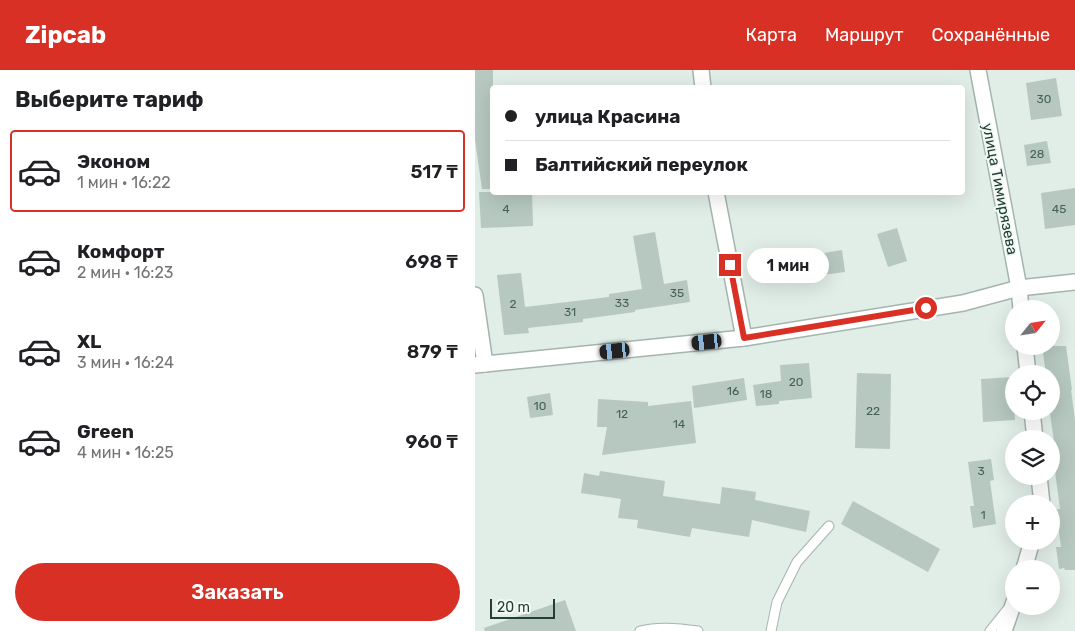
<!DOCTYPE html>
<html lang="ru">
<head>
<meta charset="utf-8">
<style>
	body { margin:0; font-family:Rubik,sans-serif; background:#f2f2f2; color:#202124; height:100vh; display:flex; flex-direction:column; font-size:19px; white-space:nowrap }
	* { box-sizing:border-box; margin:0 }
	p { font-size:16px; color:#757577 }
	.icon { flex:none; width:28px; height:28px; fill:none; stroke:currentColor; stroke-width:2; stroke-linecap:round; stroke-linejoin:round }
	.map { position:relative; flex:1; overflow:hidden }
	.sheet { display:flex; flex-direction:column; background:#fff; width:475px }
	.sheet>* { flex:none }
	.top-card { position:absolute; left:15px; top:15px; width:475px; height:110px; border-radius:5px; box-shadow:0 5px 20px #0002; display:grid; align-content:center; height:110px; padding:0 15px; background:#fff }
	.needle { width:32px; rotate:60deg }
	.buttons { position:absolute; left:530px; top:230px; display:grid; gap:10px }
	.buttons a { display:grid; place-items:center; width:55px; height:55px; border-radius:50%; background:#fff; box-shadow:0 5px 20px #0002; font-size:25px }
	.scale { position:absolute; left:15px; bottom:12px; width:65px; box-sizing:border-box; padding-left:5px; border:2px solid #213f36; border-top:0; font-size:14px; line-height:18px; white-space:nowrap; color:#213f36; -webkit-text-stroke:4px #f2f9f5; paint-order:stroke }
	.end { position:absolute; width:22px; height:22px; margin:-11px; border:6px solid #d93025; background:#fff; box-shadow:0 0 0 2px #fff }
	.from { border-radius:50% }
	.bubble { position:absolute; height:35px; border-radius:18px; background:#fff; box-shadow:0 5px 20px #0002; font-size:16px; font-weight:600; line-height:35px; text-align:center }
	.car { position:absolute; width:15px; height:30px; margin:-15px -8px; border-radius:6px; box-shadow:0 0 4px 1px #0007; background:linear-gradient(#222 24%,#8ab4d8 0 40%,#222 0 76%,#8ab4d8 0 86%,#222 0) }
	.top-card b { display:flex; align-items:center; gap:18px; height:48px; font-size:19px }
	.top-card b+b { border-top:1px solid #e0e0e0 }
	.top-card i { width:12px; height:12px; background:#202124 }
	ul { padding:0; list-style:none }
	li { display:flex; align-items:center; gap:15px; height:82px; margin:0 10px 8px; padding:0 5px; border:2px solid transparent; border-radius:5px }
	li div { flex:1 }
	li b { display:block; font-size:19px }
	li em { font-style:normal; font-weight:600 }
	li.selected { border-color:#d93025 }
	li>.icon { width:45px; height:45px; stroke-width:1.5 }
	h2 { padding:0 15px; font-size:22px; line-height:60px }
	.primary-button { display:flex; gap:10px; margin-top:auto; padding:10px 15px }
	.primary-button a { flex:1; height:58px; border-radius:30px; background:#d93025; color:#fff; font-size:20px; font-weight:600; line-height:58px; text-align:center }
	header { display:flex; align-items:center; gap:30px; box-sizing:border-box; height:70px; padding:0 25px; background:#d93025; color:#fff }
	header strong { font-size:24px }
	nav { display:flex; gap:28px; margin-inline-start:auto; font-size:18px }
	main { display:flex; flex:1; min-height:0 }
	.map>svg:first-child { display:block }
	.building { fill:#b6c8c0 }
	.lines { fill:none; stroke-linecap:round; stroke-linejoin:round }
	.service-casing { stroke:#a4b5ae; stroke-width:11 }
	.minor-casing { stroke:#a4b5ae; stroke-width:18 }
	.tertiary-casing { stroke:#a4b5ae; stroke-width:18 }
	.service { stroke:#fff; stroke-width:9 }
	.minor { stroke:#fff; stroke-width:15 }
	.tertiary { stroke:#fff; stroke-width:15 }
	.route { stroke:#d93025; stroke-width:6 }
	.labels { text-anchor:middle; stroke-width:4; stroke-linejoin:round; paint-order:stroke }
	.number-label { font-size:12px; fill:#466158 }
	.street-label { font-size:15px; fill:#213f36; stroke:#f2f9f5 }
</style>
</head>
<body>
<header>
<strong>Zipcab</strong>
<nav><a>Карта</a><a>Маршрут</a><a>Сохранённые</a></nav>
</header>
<main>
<section class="sheet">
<h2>Выберите тариф</h2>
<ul>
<li class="selected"><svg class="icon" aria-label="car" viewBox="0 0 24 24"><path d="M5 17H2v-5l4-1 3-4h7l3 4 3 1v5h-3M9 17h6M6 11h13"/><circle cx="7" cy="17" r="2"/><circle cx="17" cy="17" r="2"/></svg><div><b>Эконом</b><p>1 мин · 16:22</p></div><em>517 ₸</em></li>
<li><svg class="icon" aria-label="car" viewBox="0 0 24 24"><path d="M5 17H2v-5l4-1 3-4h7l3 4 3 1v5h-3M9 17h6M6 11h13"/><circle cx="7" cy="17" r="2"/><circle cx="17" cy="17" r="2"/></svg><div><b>Комфорт</b><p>2 мин · 16:23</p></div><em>698 ₸</em></li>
<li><svg class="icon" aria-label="car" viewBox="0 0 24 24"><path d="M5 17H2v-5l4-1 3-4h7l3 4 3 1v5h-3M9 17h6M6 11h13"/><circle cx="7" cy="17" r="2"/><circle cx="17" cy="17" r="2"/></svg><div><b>XL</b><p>3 мин · 16:24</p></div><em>879 ₸</em></li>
<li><svg class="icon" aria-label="car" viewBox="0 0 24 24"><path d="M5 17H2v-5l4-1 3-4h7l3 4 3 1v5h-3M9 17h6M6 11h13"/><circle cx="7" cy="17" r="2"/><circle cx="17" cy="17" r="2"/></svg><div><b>Green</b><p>4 мин · 16:25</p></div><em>960 ₸</em></li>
</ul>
<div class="primary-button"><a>Заказать</a></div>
</section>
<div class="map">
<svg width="600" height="561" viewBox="0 0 600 561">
	<rect width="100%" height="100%" fill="#e1ede7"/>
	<g class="building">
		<path d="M0,0H18V119H7L0,70Z"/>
		<path d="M581,8L587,46L556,50L551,13Z"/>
		<path d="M572,71L576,93L552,96L549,75Z"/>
		<path d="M600,118V155L570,159L566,123Z"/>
		<path d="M4,122H57L58,156L6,158Z"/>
		<path d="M422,158L432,191L413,197L402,164Z"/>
		<path d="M180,162L189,214L212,210L215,232L160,240V242L108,249V252L53,258L54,263L29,265L22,205L46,203L50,237L134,227V224L167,219L158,166Z"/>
		<path d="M307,178L310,199L287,203L283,181Z"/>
		<path d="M367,180L370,202L347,205L343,184Z"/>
		<path d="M567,276H591L597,320H596L600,350V500H590L589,498L584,499L581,477H586L581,439H585L579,394L582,393L575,343H576V304H571Z"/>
		<path d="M334,293L337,328L304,331V334L281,336L278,315L306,311L305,295Z"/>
		<path d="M382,303L416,304L415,379L380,378Z"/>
		<path d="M538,307L540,350L508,352L506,309Z"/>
		<path d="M269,308L272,330L219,338L217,316Z"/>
		<path d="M75,323L78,345L55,348L52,327Z"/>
		<path d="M123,329L173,332V336L216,331L221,373L127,385L132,357H122Z"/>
		<path d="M516,389L519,410L515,411L521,454L498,458L495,436H499L493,392Z"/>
		<path d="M125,401L190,411L188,426L245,434L247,417L281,422L280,430L335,441L331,462L277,450L274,467L217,458L215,467L162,458L163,450L143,448L146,429L106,423L109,403L124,406Z"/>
		<path d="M378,431L465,479L453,502L366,454Z"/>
		<path d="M90,530L101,561H10L9,558Z"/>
	</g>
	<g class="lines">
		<g class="service-casing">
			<g id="service">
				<path d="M165,561C184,556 204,558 223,561"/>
				<path d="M296,561L302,532L322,492L354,456"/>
				<path d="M515,561L532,540"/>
			</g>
		</g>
		<g class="minor-casing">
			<g id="minor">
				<path d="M226,0L228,18"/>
				<path d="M503,0L544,218L546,239"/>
				<path d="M241,122L269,268"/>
				<path d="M0,225L10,294"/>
				<path d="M550,276L553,304"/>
				<path d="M557,341L560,369"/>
				<path d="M564,406L567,434"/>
				<path d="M549,499L557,471"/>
				<path d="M529,561L539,532"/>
			</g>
		</g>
		<g class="tertiary-casing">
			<path id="tertiary" d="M0,295L269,268L488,233L544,218L600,212"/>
		</g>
		<use href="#service" class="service"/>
		<use href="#minor" class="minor"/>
		<use href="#tertiary" class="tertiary"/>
	</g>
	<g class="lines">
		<path class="route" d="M255,195L269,268L451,238"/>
	</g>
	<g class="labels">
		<g class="number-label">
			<text x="569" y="33">30</text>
			<text x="562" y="88">28</text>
			<text x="31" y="143">4</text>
			<text x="584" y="143">45</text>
			<text x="202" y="227">35</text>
			<text x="147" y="237">33</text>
			<text x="38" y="238">2</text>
			<text x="95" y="246">31</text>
			<text x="321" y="316">20</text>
			<text x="258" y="325">16</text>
			<text x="291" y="328">18</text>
			<text x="65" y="340">10</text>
			<text x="398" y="345">22</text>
			<text x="147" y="348">12</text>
			<text x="204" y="358">14</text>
			<text x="506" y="405">3</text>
			<text x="508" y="449">1</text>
		</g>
		<g class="street-label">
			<text transform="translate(525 119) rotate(79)" y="5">улица Тимирязева</text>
		</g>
	</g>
</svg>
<div class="buttons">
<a><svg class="needle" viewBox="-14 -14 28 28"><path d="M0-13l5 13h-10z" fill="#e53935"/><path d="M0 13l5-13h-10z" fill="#757577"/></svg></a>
<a><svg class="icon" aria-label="locate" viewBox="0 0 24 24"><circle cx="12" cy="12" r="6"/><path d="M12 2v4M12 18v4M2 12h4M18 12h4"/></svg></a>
<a><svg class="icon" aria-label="layers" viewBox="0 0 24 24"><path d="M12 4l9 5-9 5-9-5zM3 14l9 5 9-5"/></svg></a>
<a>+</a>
<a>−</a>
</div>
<div class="scale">20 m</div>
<i class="end from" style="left:451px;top:238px"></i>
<i class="end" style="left:255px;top:195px"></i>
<div class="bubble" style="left:272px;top:178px;width:82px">1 мин</div>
<i class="car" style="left:232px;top:272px;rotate:264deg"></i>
<i class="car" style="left:140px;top:281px;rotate:264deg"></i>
<div class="top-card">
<b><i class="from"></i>улица Красина</b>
<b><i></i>Балтийский переулок</b>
</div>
</div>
</main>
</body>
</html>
